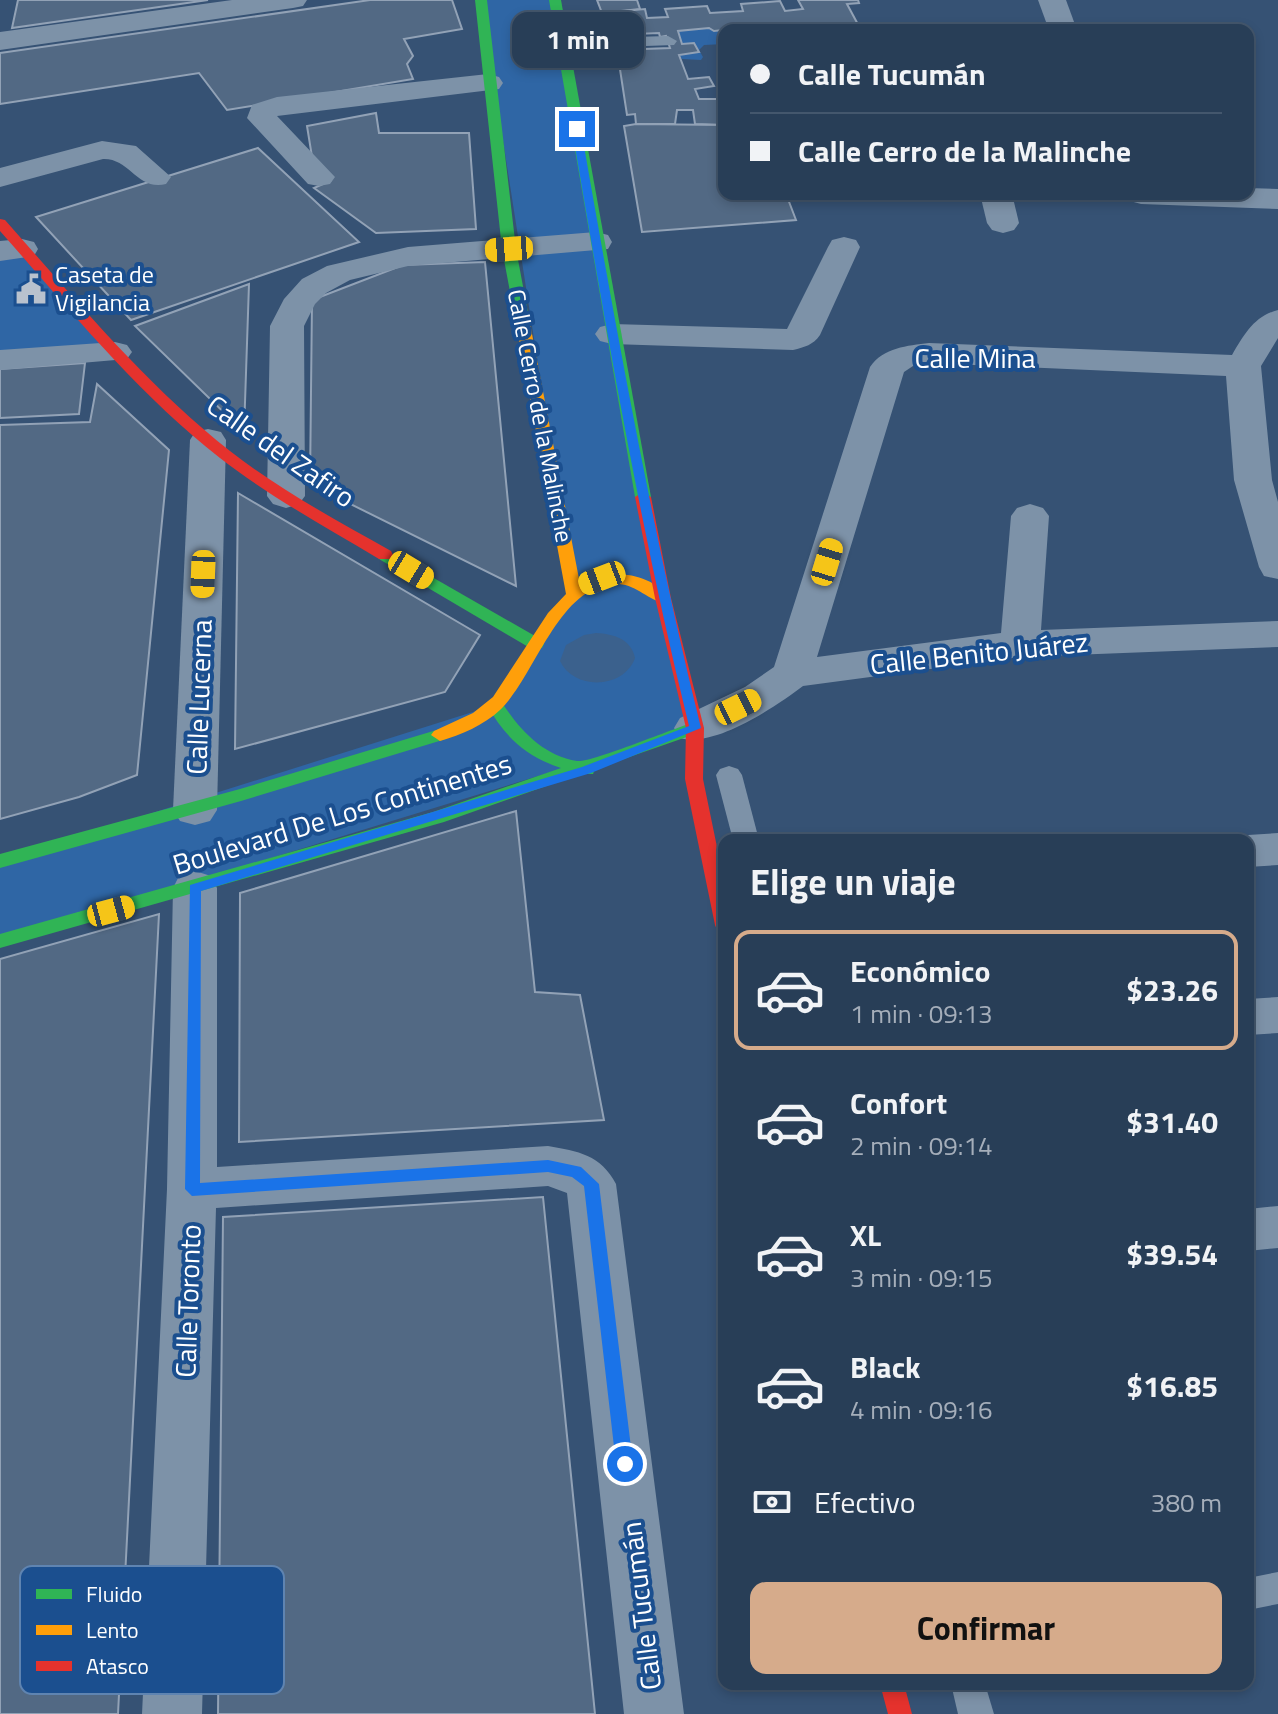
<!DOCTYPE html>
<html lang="es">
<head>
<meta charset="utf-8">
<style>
	body { margin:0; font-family:"Titillium Web",sans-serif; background:#344961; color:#f1f3f6; height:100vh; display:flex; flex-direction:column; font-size:30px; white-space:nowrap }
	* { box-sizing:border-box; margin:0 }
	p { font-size:26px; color:#a5aeba }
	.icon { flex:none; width:44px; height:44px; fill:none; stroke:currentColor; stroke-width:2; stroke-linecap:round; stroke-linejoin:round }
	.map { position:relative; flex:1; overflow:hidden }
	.panel { position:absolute; left:718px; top:834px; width:536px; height:856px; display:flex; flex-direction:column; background:#283e57; border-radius:16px; box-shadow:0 4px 12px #0003,0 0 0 2px #44576d }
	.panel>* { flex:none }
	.hud { position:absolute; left:718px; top:24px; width:536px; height:176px; border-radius:16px; box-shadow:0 4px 12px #0003,0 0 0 2px #44576d; display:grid; align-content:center; height:176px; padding:0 32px; background:#283e57 }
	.end { position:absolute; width:36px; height:36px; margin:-18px; border:10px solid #1a73e8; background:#fff; box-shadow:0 0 0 4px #fff }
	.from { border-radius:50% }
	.bubble { position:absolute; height:56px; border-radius:16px; background:#283e57; box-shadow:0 4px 12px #0003,0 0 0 2px #44576d; font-size:26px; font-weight:700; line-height:56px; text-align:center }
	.car { position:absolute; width:24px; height:48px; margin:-24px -12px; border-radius:10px; box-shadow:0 0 6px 2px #0007; background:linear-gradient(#f5c518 24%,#345 0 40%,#f5c518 0 76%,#345 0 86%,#f5c518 0) }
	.hud b { display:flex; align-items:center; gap:28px; height:76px; font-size:30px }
	.hud b+b { border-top:2px solid #44576d }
	.hud i { width:20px; height:20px; background:#f1f3f6 }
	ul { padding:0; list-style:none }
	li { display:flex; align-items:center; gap:24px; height:120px; margin:0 16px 12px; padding:0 16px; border:4px solid transparent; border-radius:16px }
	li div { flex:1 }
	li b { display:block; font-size:30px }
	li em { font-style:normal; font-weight:700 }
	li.active { border-color:#d6ab8b }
	li>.icon { width:72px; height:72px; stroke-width:1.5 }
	h2 { padding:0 32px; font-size:36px; line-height:96px }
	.pay { display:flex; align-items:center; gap:20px; height:88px; padding:0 32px; font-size:30px }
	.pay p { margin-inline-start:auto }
	.action { display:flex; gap:16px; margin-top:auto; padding:16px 32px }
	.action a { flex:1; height:92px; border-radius:16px; background:#d6ab8b; color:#111; font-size:32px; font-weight:700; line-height:92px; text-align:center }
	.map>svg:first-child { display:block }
	.green { fill:#2f66a5 }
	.water { fill:#3b618d }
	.building { fill:#526984; stroke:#92a2b6; stroke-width:2 }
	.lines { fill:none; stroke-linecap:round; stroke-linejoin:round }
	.lane { fill:#7d92a8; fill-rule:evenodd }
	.street { fill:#7d92a8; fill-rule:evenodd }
	.fast { fill:#30b455; fill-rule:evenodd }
	.slow { fill:#ff9f0a; fill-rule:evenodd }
	.jam { fill:#e5322d; fill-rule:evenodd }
	.route { fill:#1a73e8 }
	.labels { text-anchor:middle; stroke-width:8; stroke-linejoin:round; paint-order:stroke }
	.far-poi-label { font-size:24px; fill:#fff; stroke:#1b4f8f; text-anchor:start }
	.far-street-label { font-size:24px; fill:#fff; stroke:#1b4f8f }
	.street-label { font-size:28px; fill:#fff; stroke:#1b4f8f }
	.key { fill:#1b4f8f; stroke:#5f84b1; stroke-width:2 }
	.key-label { font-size:22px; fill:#fff }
</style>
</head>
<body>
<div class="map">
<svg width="1278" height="1714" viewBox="0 0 1278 1714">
	<rect width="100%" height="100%" fill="#365274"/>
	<g class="green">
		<path d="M481,0H555L695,728L0,941V861L495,705L574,594Z"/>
		<path d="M709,28L724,31V44L704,45L699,50L703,57L701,60L682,59L679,55L698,52L694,43L682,44L678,31Z"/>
		<path d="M22,249L115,352L0,360V251Z"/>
	</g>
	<path class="water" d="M596,633C614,634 631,639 635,658C624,689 574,691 560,661L566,645L584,635Z"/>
	<g class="building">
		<path d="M18,0H208L12,28Z"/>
		<path d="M370,0H452L462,29L404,39L413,56L407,64L413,79L227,110L199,73L0,104V53Z"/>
		<path d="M597,0H637L640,9L602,13Z"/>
		<path d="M798,0H858L859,3L847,4L861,30H784L781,24L714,31L709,28L678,31L682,44L694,43L699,52L679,55L687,76L688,79L709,77L714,86L695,89L699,99H724V125L695,124L693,110H677L675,124H636L635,114L627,115L617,50L670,48L666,36L660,37L659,33L611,35L602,13L645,9L647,18L668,17L665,9L707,6L710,13L743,11L741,4L780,1L785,11L803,9Z"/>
		<path d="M376,113L379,133H469L476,229L376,233L314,188L330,181L313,163L307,126Z"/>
		<path d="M636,124L724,125V194H786L796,220L642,232L624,126Z"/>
		<path d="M258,148L359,242L131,320L36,217Z"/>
		<path d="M485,262L516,586L310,484L312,300L403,265Z"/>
		<path d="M249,284L244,432L135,326Z"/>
		<path d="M85,363L79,414L0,418V369Z"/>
		<path d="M97,384L169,450L137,775L79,797L0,819V425L90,422Z"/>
		<path d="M238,493L480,635L445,692L235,749Z"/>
		<path d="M516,811L535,992L580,995L604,1120L239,1142L240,893Z"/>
		<path d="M159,914L118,1714H0V959Z"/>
		<path d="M543,1197L595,1714H218L223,1217Z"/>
	</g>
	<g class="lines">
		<g class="lane">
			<path d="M668,36L677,41L674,45L562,49L553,44L562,39Z"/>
			<path d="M729,766L738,769L742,775L759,840H733L716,775L720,769Z"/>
			<path d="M1278,1572V1604L1248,1610V1578Z"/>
			<path d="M951,1684H985L994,1714H958Z"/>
		</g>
		<g class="street">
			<path d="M232,0H307L303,6L293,8L0,50V32Z"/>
			<path d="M1038,0H1066L1077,30H1049Z"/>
			<path d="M488,74L499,77L503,83L499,89L277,116L335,177L330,184L319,186L308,184L247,118L252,105L277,97Z"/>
			<path d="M102,141L136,146L171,177L166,184C137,191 130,158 103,159L0,187V168Z"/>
			<path d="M1248,188L1278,189V209L1141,204L1130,201L1125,194H1248Z"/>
			<path d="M980,194H1012L1019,223L1014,230L1003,233L992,230L987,223Z"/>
			<path d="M596,232L608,235L612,242L608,249L408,266L350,280L326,293L315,304L304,326L305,496L299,504L286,508L273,504L267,496L270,326L284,299L302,279L327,266L408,247Z"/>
			<path d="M844,237L856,240L860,247L820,335C813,345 805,347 793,350L612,344L600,341L595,334L600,327L612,324L787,329L828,247L832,240Z"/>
			<path d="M22,239L34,242L38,249L34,256L0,261V241Z"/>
			<path d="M1278,310V338L1261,366L1272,480L1278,502V579L1264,576L1259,567L1234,480L1226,376L929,363L913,366L904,372L817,657L1001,633L1011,516L1017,508L1030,504L1043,508L1049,516L1041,630L1278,621V647L1020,657L803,686C775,707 715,748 680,738L674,728L680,718L745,687L774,667L870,367C884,347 907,346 929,343L1232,355C1244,335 1254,316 1278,310Z"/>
			<path d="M115,342L127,345L132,352L127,359L0,370V350Z"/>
			<path d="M208,429L221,432L226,440L217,810L210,821L195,825L180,821L173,810L190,440L195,432Z"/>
			<path d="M1278,833V865L1248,867V840H1232L1248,835Z"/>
			<path d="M195,871L211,876L217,888V1167L548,1146C578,1151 601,1155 616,1184L684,1714H624L567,1193L548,1186L216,1208L202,1714H142L167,1189L173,888L179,876Z"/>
			<path d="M1278,997V1033L1248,1035V999Z"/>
			<path d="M1278,1206V1248L1248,1251V1209Z"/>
		</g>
		<g class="fast">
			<path d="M475,0H487L516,249L528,313L521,317L514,313L502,249Z"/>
			<path d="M549,0H561L651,497L643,502L635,497Z"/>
			<path d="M385,550L542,640L544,644L542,648H530L379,559L377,555Z"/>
			<path d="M495,699L501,701C518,728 543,756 577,761C591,763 674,728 695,722L704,728L701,732L595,769L593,774H580L444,822L0,948V934L433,812L561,768C525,756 505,737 487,705Z"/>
			<path d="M440,729L449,735L446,739L241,801L0,868V854L240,789Z"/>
		</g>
		<path class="slow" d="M521,309L528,313L580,584C608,566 650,573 671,598L663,603C645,598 633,582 612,584C558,588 534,678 500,710C484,725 461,735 440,741L431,735L434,731L473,713L493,697L548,613L566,594L514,313Z"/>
		<g class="jam">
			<path d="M0,219L5,220C76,300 146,385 230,451C280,490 336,520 391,551L393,555L391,559H379C326,527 270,497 220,458C137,393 69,309 0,231Z"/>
			<path d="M643,492L651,497L671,598L704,728L703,779L724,881V932L717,930L715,925L685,779L686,728L655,598L635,497Z"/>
			<path d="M880,1684H904L912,1714H888Z"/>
		</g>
	</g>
	<path class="route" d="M577,126L581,129C616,329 652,530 701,728L591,773L201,891L200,1183L548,1160L581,1167L599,1184L633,1464L625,1472L616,1464L584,1186L572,1177L548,1172L192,1196L185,1189L190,885L582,767L689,726C640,528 606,329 572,129Z"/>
	<defs>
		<g id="civic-bare" transform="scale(2.4)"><path d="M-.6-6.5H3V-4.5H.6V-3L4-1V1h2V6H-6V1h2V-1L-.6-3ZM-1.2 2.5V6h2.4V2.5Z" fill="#b9c2ce" stroke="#1b4f8f" stroke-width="2.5" paint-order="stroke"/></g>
	</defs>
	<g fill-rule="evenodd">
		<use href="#civic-bare" x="31" y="289"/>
	</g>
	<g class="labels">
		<g class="far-poi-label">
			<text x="55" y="283">Caseta de<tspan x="55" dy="28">Vigilancia</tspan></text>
		</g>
		<g class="far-street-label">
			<text transform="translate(540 416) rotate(79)" y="8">Calle Cerro de la Malinche</text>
		</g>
		<g class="street-label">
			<text x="975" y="368">Calle Mina</text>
			<text transform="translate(281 451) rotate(35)" y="10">Calle del Zafiro</text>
			<text transform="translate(979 653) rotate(-6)" y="10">Calle Benito Juárez</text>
			<text transform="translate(199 697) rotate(-88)" y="10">Calle Lucerna</text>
			<text transform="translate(342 814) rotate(-17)" y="10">Boulevard De Los Continentes</text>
			<text transform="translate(188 1301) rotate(-88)" y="10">Calle Toronto</text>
			<text transform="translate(641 1606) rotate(-97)" y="10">Calle Tucumán</text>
		</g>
	</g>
	<rect x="20" y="1566" width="264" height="128" rx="12" class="key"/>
	<rect x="36" y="1589" width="36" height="10" fill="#30b455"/>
	<rect x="36" y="1625" width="36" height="10" fill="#ff9f0a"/>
	<rect x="36" y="1661" width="36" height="10" fill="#e5322d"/>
	<g class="key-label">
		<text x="86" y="1602">Fluido</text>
		<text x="86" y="1638">Lento</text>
		<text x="86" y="1674">Atasco</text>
	</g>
</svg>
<i class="end from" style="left:625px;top:1464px"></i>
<i class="end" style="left:577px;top:129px"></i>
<div class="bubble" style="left:512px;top:12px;width:132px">1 min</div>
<i class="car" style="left:509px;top:249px;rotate:266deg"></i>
<i class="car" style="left:827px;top:562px;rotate:17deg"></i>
<i class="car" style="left:411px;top:570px;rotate:121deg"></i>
<i class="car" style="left:203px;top:574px;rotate:182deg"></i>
<i class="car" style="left:602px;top:578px;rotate:249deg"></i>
<i class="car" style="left:738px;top:707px;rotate:64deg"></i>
<i class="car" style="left:111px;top:911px;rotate:75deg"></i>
<div class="hud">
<b><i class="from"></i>Calle Tucumán</b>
<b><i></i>Calle Cerro de la Malinche</b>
</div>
<section class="panel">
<h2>Elige un viaje</h2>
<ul>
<li class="active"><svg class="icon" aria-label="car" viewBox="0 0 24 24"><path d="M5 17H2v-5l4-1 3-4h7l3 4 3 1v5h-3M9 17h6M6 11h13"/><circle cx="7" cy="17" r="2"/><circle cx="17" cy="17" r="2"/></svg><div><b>Económico</b><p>1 min · 09:13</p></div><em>$23.26</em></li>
<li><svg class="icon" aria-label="car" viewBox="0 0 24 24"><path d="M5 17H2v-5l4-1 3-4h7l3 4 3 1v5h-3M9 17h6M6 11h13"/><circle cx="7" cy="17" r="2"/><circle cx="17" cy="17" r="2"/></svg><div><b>Confort</b><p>2 min · 09:14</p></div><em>$31.40</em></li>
<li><svg class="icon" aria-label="car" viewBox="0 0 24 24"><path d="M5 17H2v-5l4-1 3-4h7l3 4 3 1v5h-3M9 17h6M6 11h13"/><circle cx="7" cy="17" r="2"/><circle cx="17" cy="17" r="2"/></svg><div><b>XL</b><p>3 min · 09:15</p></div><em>$39.54</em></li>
<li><svg class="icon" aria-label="car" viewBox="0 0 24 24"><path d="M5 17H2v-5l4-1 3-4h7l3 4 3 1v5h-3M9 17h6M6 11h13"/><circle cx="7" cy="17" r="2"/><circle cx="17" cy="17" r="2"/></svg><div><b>Black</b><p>4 min · 09:16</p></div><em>$16.85</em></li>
</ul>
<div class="pay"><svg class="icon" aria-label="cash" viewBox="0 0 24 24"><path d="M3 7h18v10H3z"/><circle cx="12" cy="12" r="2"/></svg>Efectivo<p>380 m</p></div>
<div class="action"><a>Confirmar</a></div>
</section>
</div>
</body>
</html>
